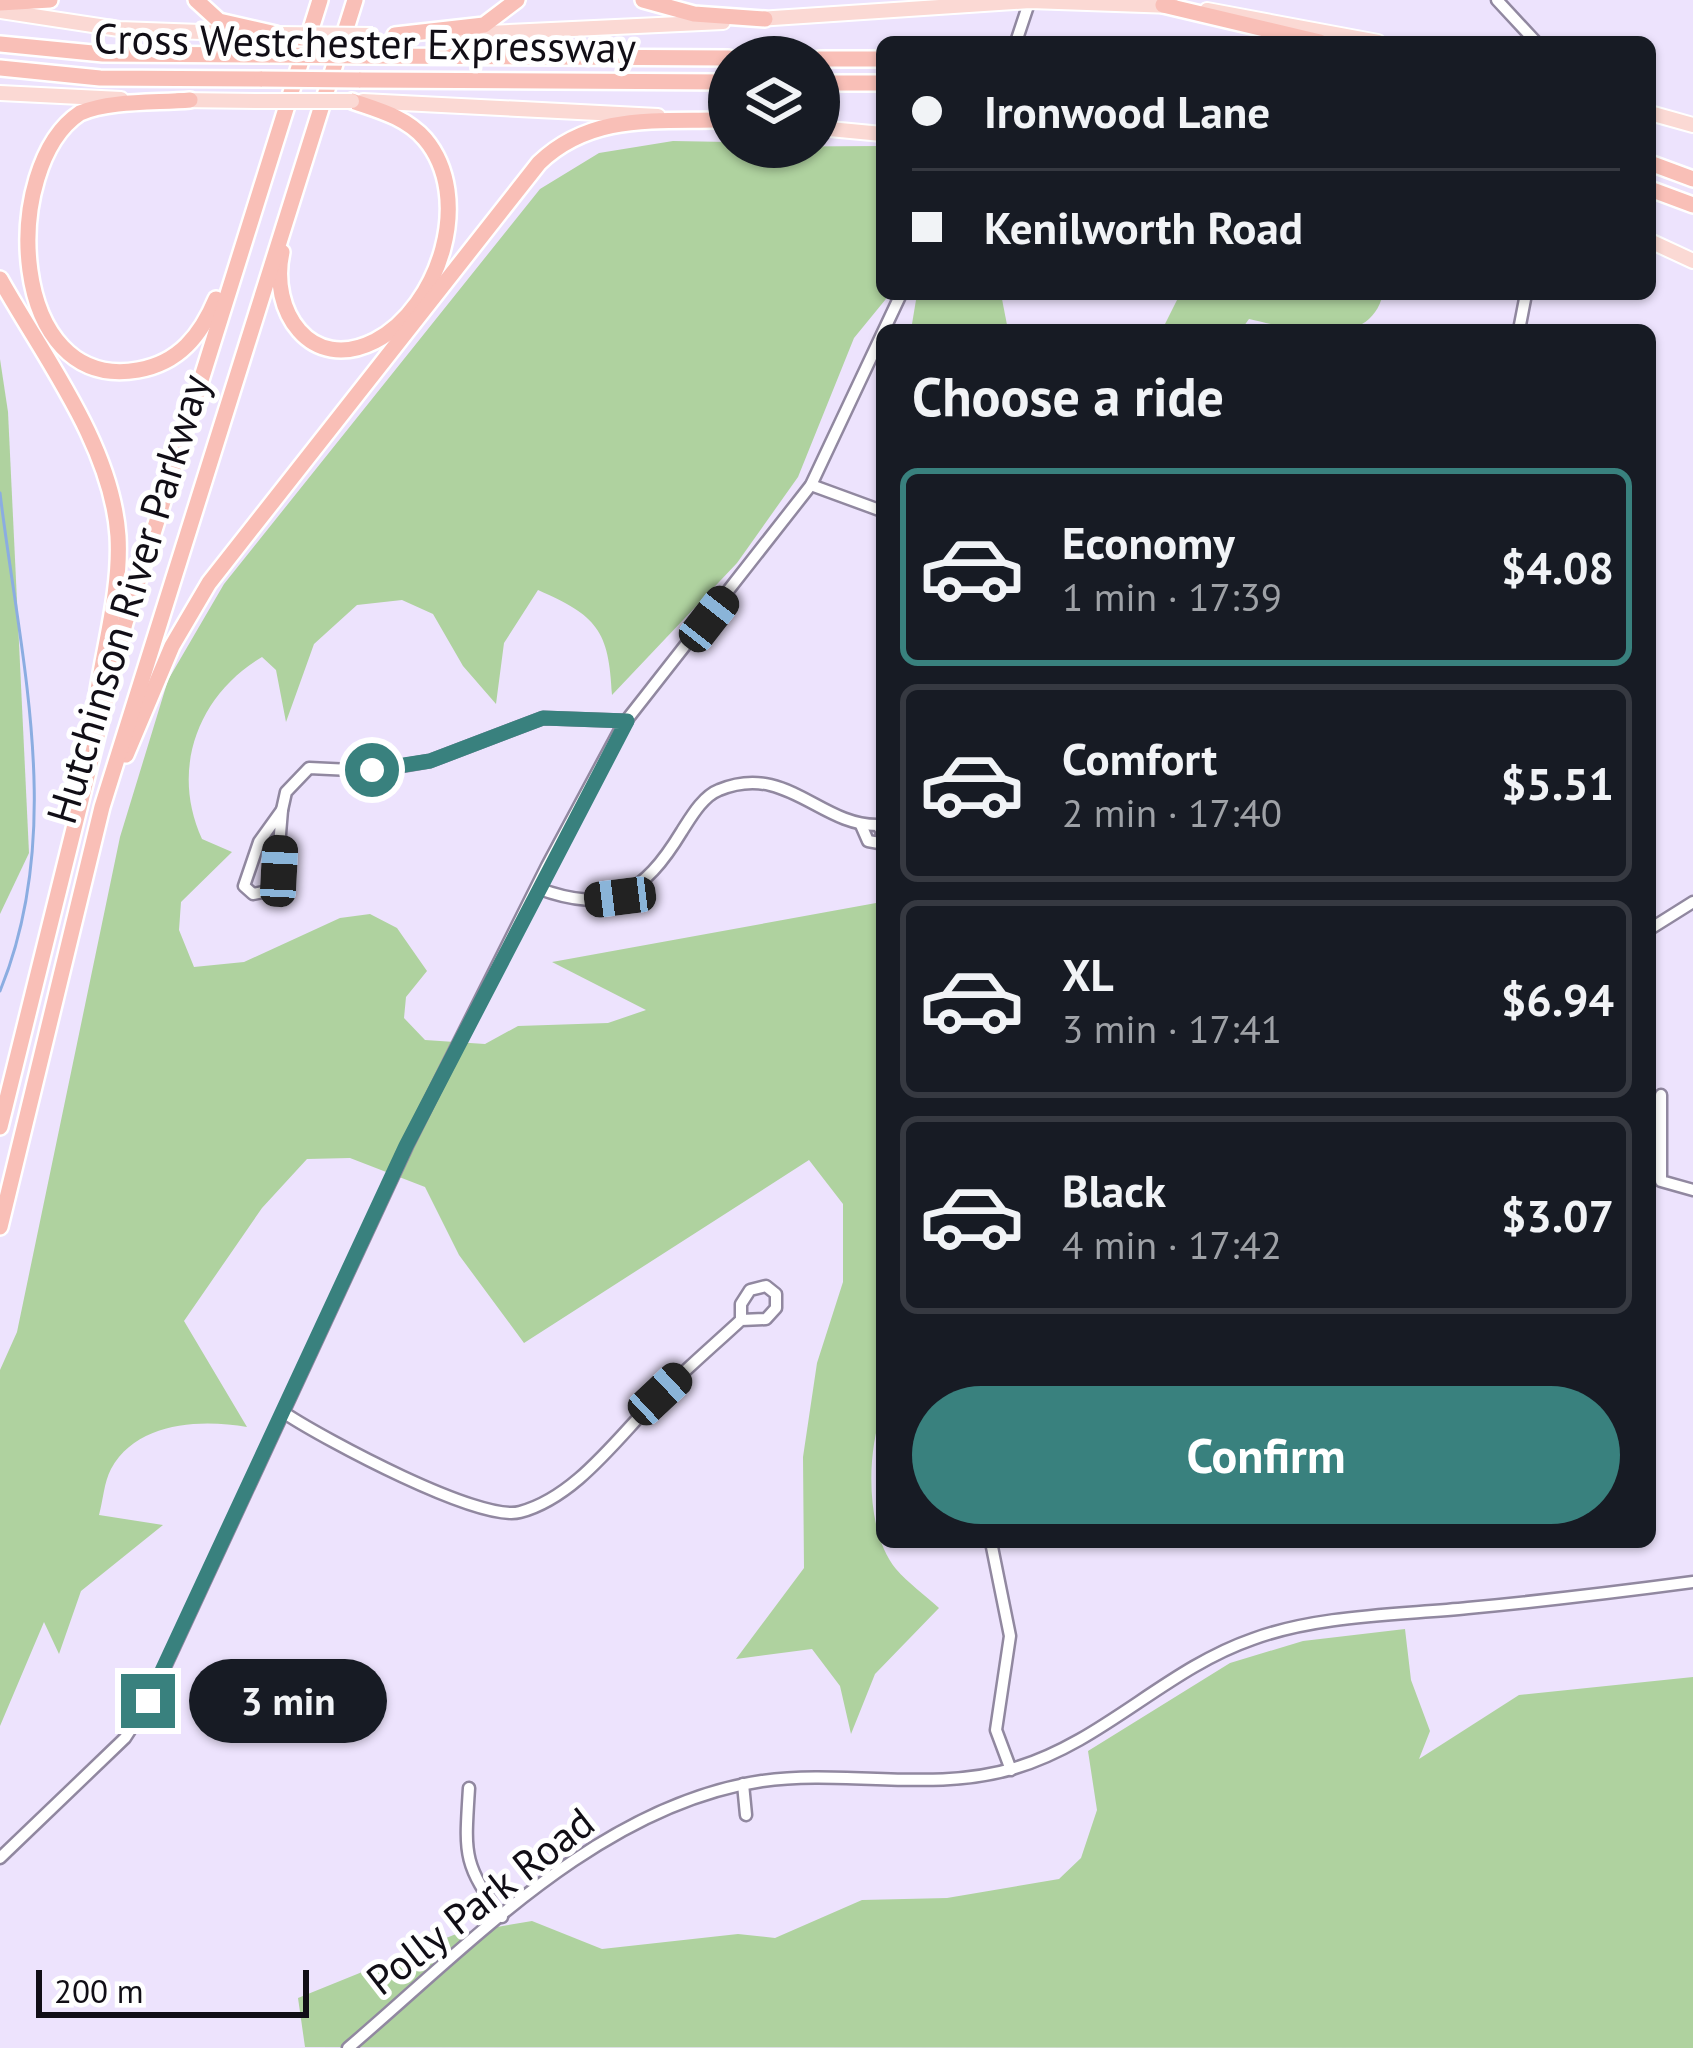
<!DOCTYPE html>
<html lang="en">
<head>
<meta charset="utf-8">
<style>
	body { margin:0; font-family:"PT Sans",sans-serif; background:#20242c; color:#f1f3f6; height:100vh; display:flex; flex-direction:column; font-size:45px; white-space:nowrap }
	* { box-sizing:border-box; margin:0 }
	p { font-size:39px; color:#9ea1a6 }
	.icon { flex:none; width:66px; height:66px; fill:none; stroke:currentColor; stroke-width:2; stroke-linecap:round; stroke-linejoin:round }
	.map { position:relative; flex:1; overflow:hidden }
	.details { position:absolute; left:876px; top:324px; width:780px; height:1224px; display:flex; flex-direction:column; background:#171b24; border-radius:18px; box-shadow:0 3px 9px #0004 }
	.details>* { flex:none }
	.top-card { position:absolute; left:876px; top:36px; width:780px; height:264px; border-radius:18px; box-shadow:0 3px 9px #0004; display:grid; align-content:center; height:264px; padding:0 36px; background:#171b24 }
	.controls { position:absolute; left:708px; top:36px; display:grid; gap:24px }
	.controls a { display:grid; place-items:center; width:132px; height:132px; border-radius:50%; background:#171b24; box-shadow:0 3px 9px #0004; font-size:60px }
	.scale { position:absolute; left:36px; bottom:30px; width:273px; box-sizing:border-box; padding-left:12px; border:6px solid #110e16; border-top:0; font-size:33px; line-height:42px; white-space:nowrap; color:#110e16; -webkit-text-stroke:9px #fff; paint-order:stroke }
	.end { position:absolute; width:54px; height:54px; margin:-27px; border:15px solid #39817e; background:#fff; box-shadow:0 0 0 6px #fff }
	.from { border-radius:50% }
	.bubble { position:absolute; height:84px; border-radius:42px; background:#171b24; box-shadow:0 3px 9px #0004; font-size:39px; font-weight:700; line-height:84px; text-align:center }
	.car { position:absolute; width:36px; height:72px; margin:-36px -18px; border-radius:15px; box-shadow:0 0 9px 3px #0007; background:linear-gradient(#222 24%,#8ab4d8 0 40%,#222 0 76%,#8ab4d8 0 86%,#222 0) }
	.top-card b { display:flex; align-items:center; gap:42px; height:114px; font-size:45px }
	.top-card b+b { border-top:3px solid #363941 }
	.top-card i { width:30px; height:30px; background:#f1f3f6 }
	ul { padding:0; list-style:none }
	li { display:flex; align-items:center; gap:36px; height:198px; margin:0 24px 18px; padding:0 12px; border:6px solid #363941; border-radius:18px }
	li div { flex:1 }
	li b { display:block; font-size:45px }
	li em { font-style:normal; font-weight:700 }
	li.active { border-color:#39817e }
	li>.icon { width:108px; height:108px; stroke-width:1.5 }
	h2 { padding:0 36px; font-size:54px; line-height:144px }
	.primary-button { display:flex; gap:24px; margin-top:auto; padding:24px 36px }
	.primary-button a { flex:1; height:138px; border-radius:72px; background:#39817e; color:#fff; font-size:48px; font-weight:700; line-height:138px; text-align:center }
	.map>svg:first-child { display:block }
	.green { fill:#afd29f }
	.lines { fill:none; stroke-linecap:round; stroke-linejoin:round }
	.stream { stroke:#8bade1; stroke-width:3 }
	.minor-casing { stroke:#9188a0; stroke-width:15 }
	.major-casing { stroke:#fff; stroke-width:18 }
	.highway-casing { stroke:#fff; stroke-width:20 }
	.minor { stroke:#fff; stroke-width:10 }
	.major { stroke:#fbd9d4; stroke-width:14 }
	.highway { stroke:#f9bfb7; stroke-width:15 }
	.major-bridge-casing { stroke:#fff; stroke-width:18; stroke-linecap:butt }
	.highway-bridge-casing { stroke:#fff; stroke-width:20; stroke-linecap:butt }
	.major-bridge { stroke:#fbd9d4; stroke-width:14 }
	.highway-bridge { stroke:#f9bfb7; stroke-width:15 }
	.route { stroke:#39817e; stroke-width:15 }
	.labels { text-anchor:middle; stroke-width:10; stroke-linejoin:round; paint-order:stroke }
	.street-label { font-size:42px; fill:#110e16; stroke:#fff }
</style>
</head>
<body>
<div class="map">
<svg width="1693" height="2048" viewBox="0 0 1693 2048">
	<rect width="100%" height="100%" fill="#ede3fd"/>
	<g class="green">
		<path d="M673,141L729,142V147L882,146V294H890L854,338L798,477L737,563L612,695C609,630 597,616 538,590L504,643L496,704L463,666L433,614L402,600L357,605L314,644L286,722L276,670L262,657C198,695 170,769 202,839L232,852L181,902L179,930L194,967L244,962L340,918L370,914L397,928L427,971L406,997L404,1018L425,1040L485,1044L518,1026L608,1023L646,1010L552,962L876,903L882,909V1412C866,1455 866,1533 896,1569C908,1583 925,1595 939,1608L875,1674L851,1734L840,1686L812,1649L736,1659L804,1568L803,1457L817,1363L843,1282V1204L809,1160L524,1343L459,1255L425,1187L350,1158L307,1159L262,1208L184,1321L247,1427C202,1419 137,1421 111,1469C104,1482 103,1501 99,1515L163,1525L81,1591L59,1654L44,1622L0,1726V1370L17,1332L120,837L168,680L224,584L540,189L599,153Z"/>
		<path d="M917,294H1001L1008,330H911Z"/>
		<path d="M1180,294H1383C1369,352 1294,329 1249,319L1241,330H1162Z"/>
		<path d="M0,359L8,412L29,853L0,914Z"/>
		<path d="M1405,1629L1411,1680L1430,1731L1419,1759L1519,1695L1693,1677V2048L305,2047L298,1998L456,1934L532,1921L602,1949L738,1934L775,1938L862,1900L947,1898L1059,1879L1081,1858L1097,1810L1088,1751L1230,1663L1303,1641Z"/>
	</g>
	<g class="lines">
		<path class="stream" d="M0,493C20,658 66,830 0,991"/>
		<g class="minor-casing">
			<g id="minor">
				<path d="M1497,0L1536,42"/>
				<path d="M1016,42L1030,0"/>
				<path d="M1519,330L1526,294"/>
				<path d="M811,485L882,511"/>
				<path d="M282,810L286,792L309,768L372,771L430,761L543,718L627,721"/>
				<path d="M282,810L276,882L268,891L253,894L244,886L259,842Z"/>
				<path d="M861,825L868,841L879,843L882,835"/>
				<path d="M537,888C610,915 643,895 682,831C691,817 703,796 719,790C786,762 820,826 878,825L882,832"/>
				<path d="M1650,929L1693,902"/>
				<path d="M1661,1095V1181L1693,1190"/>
				<path d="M286,1414C324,1439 480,1523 520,1512C577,1497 620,1434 660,1395C686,1369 714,1345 741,1320V1304L750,1290L766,1286L776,1294V1308L766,1319L741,1320"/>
				<path d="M991,1542L1010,1636L996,1730L1011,1770"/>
				<path d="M743,1784L746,1815"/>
				<path d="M469,1788C465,1854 462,1863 502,1917"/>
				<path d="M0,1858L125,1738L149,1701L407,1146L547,866L622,726L811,485L901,294"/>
				<path d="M348,2048C468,1946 599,1805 762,1781C845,1769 933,1793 1015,1768C1103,1742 1166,1669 1253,1639C1318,1615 1399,1615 1468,1608C1543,1601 1618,1592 1693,1582"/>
			</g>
		</g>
		<g class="major-casing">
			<g id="major">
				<path d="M1207,10L1378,42"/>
				<path d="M0,11L119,29L259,34"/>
				<path d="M758,19L1030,1L1173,6"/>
				<path d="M446,35L723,22"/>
				<path d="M0,93L121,99"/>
				<path d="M179,100L256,101"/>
				<path d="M363,101L658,116"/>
				<path d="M1650,113L1693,125"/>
				<path d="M819,128L882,134"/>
				<path d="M1650,241L1693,261"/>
			</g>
		</g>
		<g class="highway-casing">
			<g id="highway">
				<path d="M196,0L219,21L276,34"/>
				<path d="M643,0L694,14L765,19"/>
				<path d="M0,3L50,0"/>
				<path d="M1163,5L1320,42"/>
				<path d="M395,35L484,25L517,0"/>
				<path d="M0,44L103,54L270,55"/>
				<path d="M366,56L729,58"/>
				<path d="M819,59H882"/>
				<path d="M0,68L100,78L262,79"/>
				<path d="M359,80L729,82"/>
				<path d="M819,83H882"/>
				<path d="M190,100C156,103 111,100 80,113C0,166 7,393 138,370C179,363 201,335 216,299"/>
				<path d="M1650,163L1693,179"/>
				<path d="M1650,189L1693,205"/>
				<path d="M282,252C269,310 310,374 375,341C440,307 474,197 425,139C406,117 378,110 352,101"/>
				<path d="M0,279C43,356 112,445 118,536C121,587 106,640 98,690"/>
				<path d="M126,755L172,646L209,583L539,163C589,115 651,121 715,120"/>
				<path d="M0,1127L125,623L320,0"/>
				<path d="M0,1227L102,807L355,0"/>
			</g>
		</g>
		<use href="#minor" class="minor"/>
		<use href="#major" class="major"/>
		<use href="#highway" class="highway"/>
		<g class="major-bridge-casing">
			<g id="major-bridge">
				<path d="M276,34L373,35"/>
				<path d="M256,101H352"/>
			</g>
		</g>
		<g class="highway-bridge-casing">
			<g id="highway-bridge">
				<path d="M270,55L366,56"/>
				<path d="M262,79L359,80"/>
			</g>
		</g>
		<use href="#major-bridge" class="major-bridge"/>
		<use href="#highway-bridge" class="highway-bridge"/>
	</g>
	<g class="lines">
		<path class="route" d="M148,1701L406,1146L627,721L543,718L430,761L372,770"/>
	</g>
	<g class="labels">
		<g class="street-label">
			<text transform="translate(365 43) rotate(1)" y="15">Cross Westchester Expressway</text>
			<text transform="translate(128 599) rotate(-73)" y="15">Hutchinson River Parkway</text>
			<text transform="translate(480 1901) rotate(-38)" y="15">Polly Park Road</text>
		</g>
	</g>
</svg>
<div class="controls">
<a><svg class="icon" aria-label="layers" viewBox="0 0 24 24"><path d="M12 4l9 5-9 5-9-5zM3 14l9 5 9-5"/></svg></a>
</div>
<div class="scale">200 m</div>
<i class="end from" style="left:372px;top:770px"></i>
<i class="end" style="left:148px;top:1701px"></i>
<div class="bubble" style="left:189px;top:1659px;width:198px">3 min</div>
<i class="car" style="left:709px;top:619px;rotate:38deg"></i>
<i class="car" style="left:279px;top:871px;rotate:3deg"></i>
<i class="car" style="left:620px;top:897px;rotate:263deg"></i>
<i class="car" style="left:660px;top:1394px;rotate:47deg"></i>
<div class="top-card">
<b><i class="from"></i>Ironwood Lane</b>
<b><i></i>Kenilworth Road</b>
</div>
<section class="details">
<h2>Choose a ride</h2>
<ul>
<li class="active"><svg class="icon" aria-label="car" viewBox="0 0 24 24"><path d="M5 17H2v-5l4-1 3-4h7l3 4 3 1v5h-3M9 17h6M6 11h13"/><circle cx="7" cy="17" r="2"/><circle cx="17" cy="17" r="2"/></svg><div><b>Economy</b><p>1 min · 17:39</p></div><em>$4.08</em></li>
<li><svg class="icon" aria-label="car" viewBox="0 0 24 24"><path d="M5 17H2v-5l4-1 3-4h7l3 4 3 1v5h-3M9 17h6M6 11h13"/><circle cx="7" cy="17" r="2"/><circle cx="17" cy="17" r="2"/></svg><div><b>Comfort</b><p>2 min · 17:40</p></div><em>$5.51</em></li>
<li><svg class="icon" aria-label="car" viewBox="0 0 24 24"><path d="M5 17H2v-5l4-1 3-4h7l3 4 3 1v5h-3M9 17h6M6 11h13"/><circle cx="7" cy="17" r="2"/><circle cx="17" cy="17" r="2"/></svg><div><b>XL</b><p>3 min · 17:41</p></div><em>$6.94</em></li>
<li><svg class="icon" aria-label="car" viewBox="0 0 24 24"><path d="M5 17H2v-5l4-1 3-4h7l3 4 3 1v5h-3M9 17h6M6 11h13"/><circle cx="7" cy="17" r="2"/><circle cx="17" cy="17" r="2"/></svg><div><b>Black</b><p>4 min · 17:42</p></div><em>$3.07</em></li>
</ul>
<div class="primary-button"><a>Confirm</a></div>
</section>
</div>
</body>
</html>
